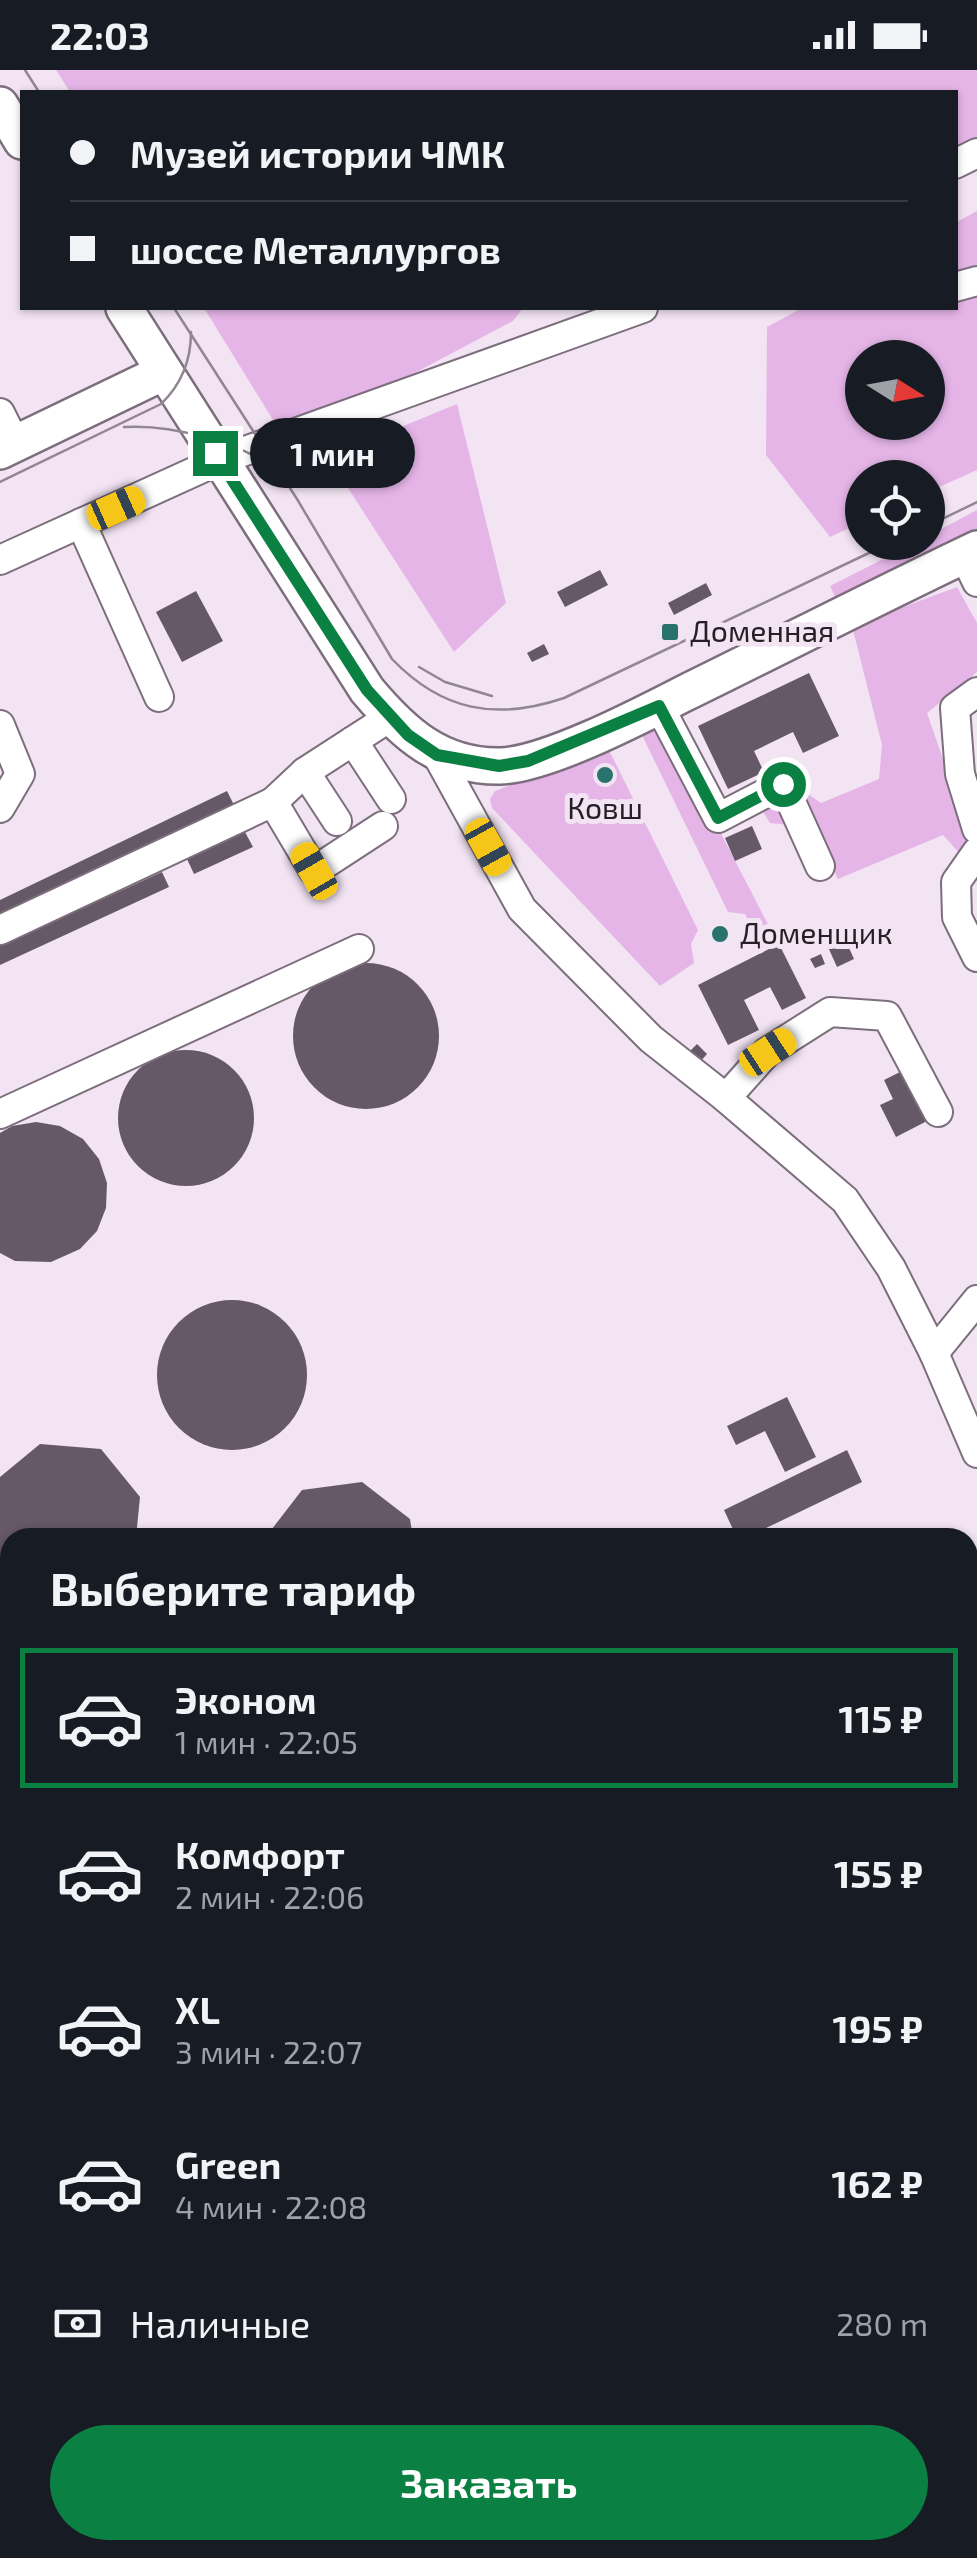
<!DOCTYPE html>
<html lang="ru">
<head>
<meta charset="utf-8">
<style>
	body { margin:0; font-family:"Exo 2",sans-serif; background:#242831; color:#f1f3f6; height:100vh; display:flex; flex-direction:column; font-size:38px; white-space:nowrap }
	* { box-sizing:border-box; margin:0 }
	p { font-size:32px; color:#9ea1a6 }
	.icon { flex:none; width:55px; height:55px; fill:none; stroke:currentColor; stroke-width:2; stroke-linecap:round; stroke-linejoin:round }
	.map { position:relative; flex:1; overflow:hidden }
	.side { position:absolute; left:0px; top:1458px; width:978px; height:1032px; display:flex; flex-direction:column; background:#171b24; border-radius:30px 30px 0 0; box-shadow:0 2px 8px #0004 }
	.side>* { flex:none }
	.guide { position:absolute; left:20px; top:20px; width:938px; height:220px; border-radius:0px; box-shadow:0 2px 8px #0004; display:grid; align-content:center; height:220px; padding:0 50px; background:#171b24 }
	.needle { width:65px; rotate:101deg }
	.fabs { position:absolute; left:845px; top:270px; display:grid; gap:20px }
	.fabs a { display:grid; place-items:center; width:100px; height:100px; border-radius:50%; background:#171b24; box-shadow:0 2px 8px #0004; font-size:50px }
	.end { position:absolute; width:45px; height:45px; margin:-22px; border:12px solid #0b8043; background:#fff; box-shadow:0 0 0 5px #fff }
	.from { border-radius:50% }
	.bubble { position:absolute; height:70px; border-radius:35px; background:#171b24; box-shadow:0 2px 8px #0004; font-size:32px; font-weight:700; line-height:70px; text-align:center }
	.car { position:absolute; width:30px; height:60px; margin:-30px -15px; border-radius:12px; box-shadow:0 0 8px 2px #0007; background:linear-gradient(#f5c518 24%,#345 0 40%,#f5c518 0 76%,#345 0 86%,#f5c518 0) }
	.guide b { display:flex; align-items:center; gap:35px; height:95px; font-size:38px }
	.guide b+b { border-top:2px solid #363941 }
	.guide i { width:25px; height:25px; background:#f1f3f6 }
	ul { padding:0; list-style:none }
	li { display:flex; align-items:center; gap:30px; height:140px; margin:0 20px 15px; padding:0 30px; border:5px solid transparent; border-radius:0px }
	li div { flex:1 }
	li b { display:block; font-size:38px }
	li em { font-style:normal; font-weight:700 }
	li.selected { border-color:#0b8043 }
	li>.icon { width:90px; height:90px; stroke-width:1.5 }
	h2 { padding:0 50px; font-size:45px; line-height:120px }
	.pay { display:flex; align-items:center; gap:25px; height:110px; padding:0 50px; font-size:38px }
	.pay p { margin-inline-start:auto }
	.button { display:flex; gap:20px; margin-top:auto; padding:20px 50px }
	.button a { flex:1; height:115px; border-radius:60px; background:#0b8043; color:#fff; font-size:40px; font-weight:700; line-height:115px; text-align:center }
	.status { display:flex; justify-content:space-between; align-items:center; height:70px; padding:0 50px; background:#171b24; direction:ltr }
	.status svg { height:28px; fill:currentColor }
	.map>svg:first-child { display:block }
	.green { fill:#e5b5e7; fill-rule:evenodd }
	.building { fill:#665967 }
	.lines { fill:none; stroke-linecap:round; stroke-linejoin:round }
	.minor-casing { stroke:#7c6e7c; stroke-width:32 }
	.major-casing { stroke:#7c6e7c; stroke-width:40 }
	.minor { stroke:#fff; stroke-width:28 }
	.major { stroke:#fff; stroke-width:35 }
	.tram { stroke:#918691; stroke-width:2.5 }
	.route { stroke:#0b8043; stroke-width:12 }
	.poi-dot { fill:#2a736d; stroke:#f3e4f4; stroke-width:4 }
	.labels { text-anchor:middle; stroke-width:10; stroke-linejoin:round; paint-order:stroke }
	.poi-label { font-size:30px; fill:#262026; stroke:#f3e4f4; text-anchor:start }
</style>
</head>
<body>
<div class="status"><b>22:03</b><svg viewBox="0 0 49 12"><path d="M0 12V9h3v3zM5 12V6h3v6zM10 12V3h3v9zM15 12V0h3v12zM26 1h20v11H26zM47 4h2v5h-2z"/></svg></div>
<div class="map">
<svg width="977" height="2488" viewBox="0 0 977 2488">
	<rect width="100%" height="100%" fill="#f3e4f4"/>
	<g class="green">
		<path d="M56,0H977V68L955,78V22H70Z"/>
		<path d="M977,141V400L928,422V408H862V452L830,467L766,385L767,257L802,238H955V153ZM862,288H928V352H862Z"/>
		<path d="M204,238H523L513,251L286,371Z"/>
		<path d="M457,334L506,533L454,582L328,387Z"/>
		<path d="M977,440V462L838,533L830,516L915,473L928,472V466Z"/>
		<path d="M957,517L977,553V602L927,643L972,773L962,786L943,765L838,809L812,757L770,753L760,737L798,717L821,733L879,709L882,675L852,556Z"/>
		<path d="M663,652L771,860L752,857L745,844L728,842L641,663Z"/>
		<path d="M608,678L698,860L691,874L694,893L660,916L492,738L490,729L495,721Z"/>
	</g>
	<g class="building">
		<path d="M600,500L608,515L565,537L557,522Z"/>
		<path d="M706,513L712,525L674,545L668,533Z"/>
		<path d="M196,521L223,571L182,592L156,542Z"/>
		<path d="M544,574L549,584L532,592L527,583Z"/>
		<path d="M809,603L839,666L803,683L793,662L754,681L764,702L728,719L698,656Z"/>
		<path d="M227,721L234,735L0,848V830Z"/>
		<path d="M752,756L762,779L735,791L725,768Z"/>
		<path d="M245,762L253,777L194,804L187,789Z"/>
		<path d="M162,802L169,817L0,895V876Z"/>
		<path d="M845,869L854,889L837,897L828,877Z"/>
		<path d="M779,874L806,928L782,940L770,917L744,930L759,960L728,975L698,915Z"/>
		<path d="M821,884L825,894L815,898L810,889Z"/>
		<circle cx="366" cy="966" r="73"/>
		<path d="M697,974L707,984L700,992L689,982Z"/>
		<circle cx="186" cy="1048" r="68"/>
		<path d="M904,1000L929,1050L896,1067L880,1035L893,1029L884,1010Z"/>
		<path d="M36,1052L60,1056L83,1069L99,1089L107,1113L106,1138L97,1161L80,1179L51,1192L15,1191L0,1183V1063L12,1056Z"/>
		<circle cx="232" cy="1305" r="75"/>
		<path d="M787,1327L816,1387L785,1402L765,1361L736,1375L727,1356Z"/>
		<path d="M40,1374L101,1379L140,1427L136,1468H10V1502L0,1490V1407Z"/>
		<path d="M847,1380L862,1412L764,1459L768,1468H737L724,1440Z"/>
		<path d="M362,1412L410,1449L413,1468H265L302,1420Z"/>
		<path d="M968,1747L977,1768V1972L968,1952Z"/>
		<path d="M0,1750L10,1770V1855L0,1835Z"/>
		<path d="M968,2074L977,2075V2145L968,2144Z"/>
		<path d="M150,2480H231L214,2488H133Z"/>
	</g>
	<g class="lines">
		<g class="minor-casing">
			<g id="minor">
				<path d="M955,94L977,83"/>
				<path d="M955,217L977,211"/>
				<path d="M0,343L15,373"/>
				<path d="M81,453L159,627"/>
				<path d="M964,485L977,512"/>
				<path d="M0,490L220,390L643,238"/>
				<path d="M977,622L955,638L960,704L977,759"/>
				<path d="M659,636L718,748L783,714L820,796"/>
				<path d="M0,655L20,704L0,738"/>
				<path d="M353,671L391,729"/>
				<path d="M437,685L522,839L651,969L726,1028L845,1130L891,1198L934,1283L977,1383"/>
				<path d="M305,702L337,751"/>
				<path d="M383,756L314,801L273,732L305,702L390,647"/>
				<path d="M977,782L956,812L957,847L977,887"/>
				<path d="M0,860L273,732"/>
				<path d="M726,1028L767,982L830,942L887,946L938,1042"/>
				<path d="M0,1044L359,879"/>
				<path d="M934,1283L977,1230"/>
				<path d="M0,1659L10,1680"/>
				<path d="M968,2041L977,2042"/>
				<path d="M0,2102L10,2097"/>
				<path d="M411,2488L412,2480"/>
			</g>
		</g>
		<g class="major-casing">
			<g id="major">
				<path d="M0,35L22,71"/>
				<path d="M124,238L367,620C403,663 440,697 500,696C546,695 640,646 683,624C781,576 878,526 977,479"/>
				<path d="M0,381L164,302"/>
			</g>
		</g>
		<use href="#minor" class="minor"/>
		<use href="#major" class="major"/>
		<g class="tram">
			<path d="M25,0L39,22"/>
			<path d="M174,238L297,429L392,589C442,641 496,651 564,628L892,472"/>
			<path d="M124,357C172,354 236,372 276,398"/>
			<path d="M0,412L161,334C182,314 191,291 191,262"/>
			<path d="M928,456L977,432"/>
			<path d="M419,597L445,612L492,626"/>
		</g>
	</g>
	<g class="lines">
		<path class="route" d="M215,383L367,620L408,665L437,685L499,696L528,691L659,636L718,748L783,714"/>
	</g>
	<g class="poi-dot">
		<rect x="660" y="552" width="20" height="20" rx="5"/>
		<circle cx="605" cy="705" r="10"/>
		<circle cx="720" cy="864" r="10"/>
	</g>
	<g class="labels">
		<g class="poi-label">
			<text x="690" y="572">Доменная</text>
			<text x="605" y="749" text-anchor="middle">Ковш</text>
			<text x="740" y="874">Доменщик</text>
		</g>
	</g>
</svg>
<div class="fabs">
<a><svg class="needle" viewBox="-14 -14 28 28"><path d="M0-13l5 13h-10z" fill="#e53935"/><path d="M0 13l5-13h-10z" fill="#9ea1a6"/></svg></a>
<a><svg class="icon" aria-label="locate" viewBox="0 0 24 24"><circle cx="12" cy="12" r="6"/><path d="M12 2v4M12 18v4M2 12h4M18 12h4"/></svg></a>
</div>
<i class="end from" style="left:783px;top:714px"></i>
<i class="end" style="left:215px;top:383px"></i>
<div class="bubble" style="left:250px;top:348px;width:165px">1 мин</div>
<i class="car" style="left:116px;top:438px;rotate:66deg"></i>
<i class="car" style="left:488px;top:777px;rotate:151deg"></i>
<i class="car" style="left:314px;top:801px;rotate:330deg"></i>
<i class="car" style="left:768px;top:982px;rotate:57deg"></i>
<div class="guide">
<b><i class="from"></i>Музей истории ЧМК</b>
<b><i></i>шоссе Металлургов</b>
</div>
<section class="side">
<h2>Выберите тариф</h2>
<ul>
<li class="selected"><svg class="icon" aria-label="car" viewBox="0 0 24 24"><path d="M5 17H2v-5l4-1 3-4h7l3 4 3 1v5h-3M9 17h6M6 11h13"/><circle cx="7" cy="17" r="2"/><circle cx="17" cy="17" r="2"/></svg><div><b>Эконом</b><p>1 мин · 22:05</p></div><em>115 ₽</em></li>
<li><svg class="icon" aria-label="car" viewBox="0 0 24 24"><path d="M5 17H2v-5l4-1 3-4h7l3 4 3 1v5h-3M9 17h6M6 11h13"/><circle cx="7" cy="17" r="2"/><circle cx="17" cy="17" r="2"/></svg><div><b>Комфорт</b><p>2 мин · 22:06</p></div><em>155 ₽</em></li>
<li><svg class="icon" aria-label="car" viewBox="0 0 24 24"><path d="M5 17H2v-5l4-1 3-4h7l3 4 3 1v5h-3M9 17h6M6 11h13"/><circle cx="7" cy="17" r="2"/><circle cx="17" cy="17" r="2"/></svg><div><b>XL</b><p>3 мин · 22:07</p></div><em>195 ₽</em></li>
<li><svg class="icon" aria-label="car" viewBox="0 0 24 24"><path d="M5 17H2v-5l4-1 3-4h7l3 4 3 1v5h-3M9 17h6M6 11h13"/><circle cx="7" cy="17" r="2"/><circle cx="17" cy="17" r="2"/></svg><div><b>Green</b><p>4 мин · 22:08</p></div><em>162 ₽</em></li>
</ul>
<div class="pay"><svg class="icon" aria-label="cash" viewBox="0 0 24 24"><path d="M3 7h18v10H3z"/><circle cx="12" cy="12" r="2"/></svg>Наличные<p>280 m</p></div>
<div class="button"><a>Заказать</a></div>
</section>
</div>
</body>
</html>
